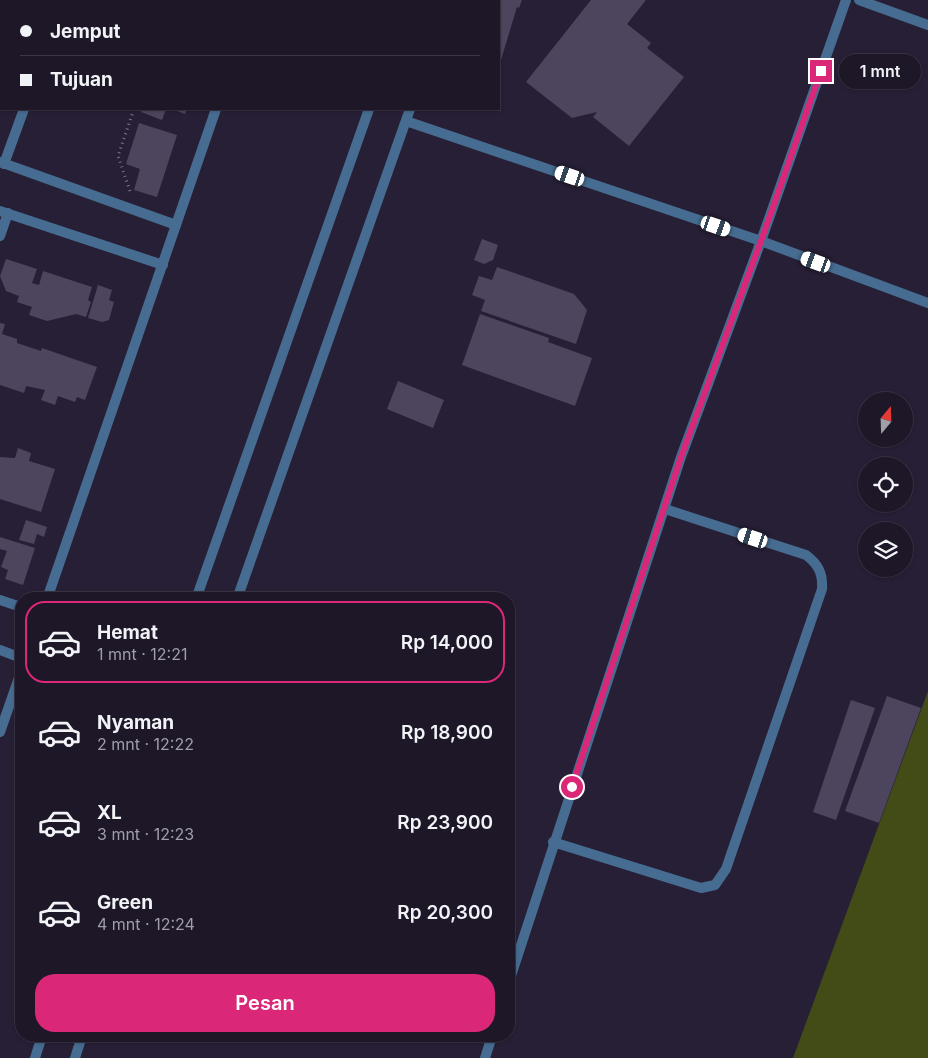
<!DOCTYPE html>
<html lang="id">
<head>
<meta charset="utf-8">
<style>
	body { margin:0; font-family:Inter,sans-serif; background:#252030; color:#f1f3f6; height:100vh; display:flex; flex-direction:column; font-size:19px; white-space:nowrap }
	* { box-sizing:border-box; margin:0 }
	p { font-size:16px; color:#a09fa8 }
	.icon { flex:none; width:28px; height:28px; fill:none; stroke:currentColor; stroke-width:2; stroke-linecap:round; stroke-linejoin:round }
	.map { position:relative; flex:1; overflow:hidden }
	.side { position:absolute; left:15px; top:592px; width:500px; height:450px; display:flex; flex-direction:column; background:#1d1728; border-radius:20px; box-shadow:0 1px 4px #0004,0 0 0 1px #3b3645 }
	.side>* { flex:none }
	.top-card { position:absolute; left:0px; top:0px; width:500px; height:110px; box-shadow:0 1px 4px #0004,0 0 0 1px #3b3645; display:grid; align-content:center; height:110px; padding:0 20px; background:#1d1728 }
	.needle { width:32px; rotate:19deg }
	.controls { position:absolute; left:858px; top:392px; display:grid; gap:10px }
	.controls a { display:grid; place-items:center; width:55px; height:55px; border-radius:50%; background:#1d1728; box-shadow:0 1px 4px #0004,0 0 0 1px #3b3645; font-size:25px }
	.end { position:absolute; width:22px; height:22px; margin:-11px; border:6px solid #db2777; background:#fff; box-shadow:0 0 0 2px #fff }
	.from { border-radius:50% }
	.bubble { position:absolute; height:35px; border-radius:18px; background:#1d1728; box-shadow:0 1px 4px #0004,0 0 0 1px #3b3645; font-size:16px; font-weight:600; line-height:35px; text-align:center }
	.car { position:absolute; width:15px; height:30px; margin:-15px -8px; border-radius:6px; box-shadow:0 0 4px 1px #0007; background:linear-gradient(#fff 24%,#345 0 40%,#fff 0 76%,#345 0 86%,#fff 0) }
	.top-card b { display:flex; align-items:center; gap:18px; height:48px; font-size:19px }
	.top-card b+b { border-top:1px solid #3b3645 }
	.top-card i { width:12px; height:12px; background:#f1f3f6 }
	ul { padding:9px 0 0; list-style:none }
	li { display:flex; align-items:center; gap:15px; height:82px; margin:0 10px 8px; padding:0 10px; border:2px solid transparent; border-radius:20px }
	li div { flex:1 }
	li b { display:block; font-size:19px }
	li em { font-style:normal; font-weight:600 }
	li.current { border-color:#db2777 }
	li>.icon { width:45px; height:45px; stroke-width:1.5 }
	.button { display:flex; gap:10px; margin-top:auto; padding:10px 20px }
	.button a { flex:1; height:58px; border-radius:20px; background:#db2777; color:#fff; font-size:20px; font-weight:600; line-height:58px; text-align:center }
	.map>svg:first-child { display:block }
	.green { fill:#434b16 }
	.building { fill:#4d455e }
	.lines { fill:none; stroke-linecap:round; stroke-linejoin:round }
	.path { stroke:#7c7589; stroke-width:3; stroke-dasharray:1 4; stroke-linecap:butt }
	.lane { stroke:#466d91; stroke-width:10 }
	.route { stroke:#db2777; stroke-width:6 }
</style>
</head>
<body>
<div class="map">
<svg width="928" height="1058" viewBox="0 0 928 1058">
	<rect width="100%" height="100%" fill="#271f36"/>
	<path class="green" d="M928,691V1058H793Z"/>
	<g class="building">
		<path d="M499,0H522L519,8L517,7L501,60L499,59Z"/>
		<path d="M591,0H646L627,24L651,43L647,48L684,77L629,146L593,117L597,112L572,118L526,82Z"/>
		<path d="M142,109H166L162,120L141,112Z"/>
		<path d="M172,109H187L185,114Z"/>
		<path d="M139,123L177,135L157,197L134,190L140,169L126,164Z"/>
		<path d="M482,239L498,245L493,260L484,264L474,260Z"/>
		<path d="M6,259L37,269L32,283L39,285L43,271L92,287L88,300L91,302L86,317L76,314L47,321L29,315L32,307L17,302L19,296L6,291L0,276Z"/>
		<path d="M497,267L574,294L587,310L576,344L481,311L485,300L472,295L479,276L492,280Z"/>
		<path d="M98,285L112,290L109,300L114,302L109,320L102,322L88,318Z"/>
		<path d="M480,314L549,338L548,342L592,358L575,406L462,365Z"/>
		<path d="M0,323L5,324L2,334L17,339V343L41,351L42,348L97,367L85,400L77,397L75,402L58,396L55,405L41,400L45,390L26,386L24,393L0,385Z"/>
		<path d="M398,381L444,400L433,428L387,409Z"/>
		<path d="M18,448L31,453L29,461L55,469L41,512L0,499V457L15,458Z"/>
		<path d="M26,520L47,527L44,537L37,534L34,544L19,540Z"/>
		<path d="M0,537L35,548L23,585L5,579L8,570L1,567L7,551L0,549Z"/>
		<path d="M887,696L921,708L879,823L845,811Z"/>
		<path d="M851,700L875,708L836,820L813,812Z"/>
	</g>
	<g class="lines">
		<g class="path">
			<path d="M89,1V0"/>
			<path d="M178,1L179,0"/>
			<path d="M231,1V0"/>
			<path d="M130,191L118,156L134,109"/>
		</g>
		<g class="lane">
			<path d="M859,0L928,25"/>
			<path d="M62,1V0"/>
			<path d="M253,1V0"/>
			<path d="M406,1L407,0"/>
			<path d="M448,1L449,0"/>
			<path d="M406,121L761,241L928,303"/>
			<path d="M0,162L176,225"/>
			<path d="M4,164L24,109"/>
			<path d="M0,211L163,265"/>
			<path d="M0,236L8,213"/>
			<path d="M47,599L216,109"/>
			<path d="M196,599L369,109"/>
			<path d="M237,599L410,109"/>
			<path d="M0,600L21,607"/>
			<path d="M0,650L21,658"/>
			<path d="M0,732L21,672"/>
			<path d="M553,842L701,888L715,885L726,869L822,589C823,573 818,564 806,555L665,509"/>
			<path d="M509,982L681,457L761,241L846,0"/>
			<path d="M35,1058L42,1036"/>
			<path d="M75,1058L82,1036"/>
			<path d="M485,1058L492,1036"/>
		</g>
	</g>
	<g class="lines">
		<path class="route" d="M572,787L681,457L761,241L821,71"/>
	</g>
</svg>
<div class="controls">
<a><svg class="needle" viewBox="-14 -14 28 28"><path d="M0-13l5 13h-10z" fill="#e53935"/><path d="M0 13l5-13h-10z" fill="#a09fa8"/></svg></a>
<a><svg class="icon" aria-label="locate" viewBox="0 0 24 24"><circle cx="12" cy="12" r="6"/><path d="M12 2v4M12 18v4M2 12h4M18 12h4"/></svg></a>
<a><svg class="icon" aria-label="layers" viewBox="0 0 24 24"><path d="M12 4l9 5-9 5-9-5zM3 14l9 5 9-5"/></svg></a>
</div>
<i class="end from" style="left:572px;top:787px"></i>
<i class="end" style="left:821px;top:71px"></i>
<div class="bubble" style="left:839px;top:54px;width:82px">1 mnt</div>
<i class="car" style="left:570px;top:176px;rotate:289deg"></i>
<i class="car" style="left:716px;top:226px;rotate:109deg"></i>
<i class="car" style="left:816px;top:262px;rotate:290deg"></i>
<i class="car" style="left:753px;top:538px;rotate:288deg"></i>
<div class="top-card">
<b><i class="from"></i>Jemput</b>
<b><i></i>Tujuan</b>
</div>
<section class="side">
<ul>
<li class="current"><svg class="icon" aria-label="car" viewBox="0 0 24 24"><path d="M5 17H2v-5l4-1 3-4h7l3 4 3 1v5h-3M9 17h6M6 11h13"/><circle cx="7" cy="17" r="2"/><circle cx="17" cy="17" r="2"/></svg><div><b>Hemat</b><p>1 mnt · 12:21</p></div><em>Rp 14,000</em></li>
<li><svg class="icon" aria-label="car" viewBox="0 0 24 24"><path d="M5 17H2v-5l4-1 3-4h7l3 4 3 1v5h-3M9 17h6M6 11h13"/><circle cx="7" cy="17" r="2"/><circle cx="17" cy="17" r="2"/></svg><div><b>Nyaman</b><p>2 mnt · 12:22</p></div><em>Rp 18,900</em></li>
<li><svg class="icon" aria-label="car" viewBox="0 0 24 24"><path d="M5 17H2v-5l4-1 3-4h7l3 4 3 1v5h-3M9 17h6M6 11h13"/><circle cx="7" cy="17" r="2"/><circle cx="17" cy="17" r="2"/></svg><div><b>XL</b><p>3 mnt · 12:23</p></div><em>Rp 23,900</em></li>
<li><svg class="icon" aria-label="car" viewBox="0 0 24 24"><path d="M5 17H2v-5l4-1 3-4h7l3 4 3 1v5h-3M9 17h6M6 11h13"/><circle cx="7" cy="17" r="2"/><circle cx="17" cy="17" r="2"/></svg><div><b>Green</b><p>4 mnt · 12:24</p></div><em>Rp 20,300</em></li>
</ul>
<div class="button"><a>Pesan</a></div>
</section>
</div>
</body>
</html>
